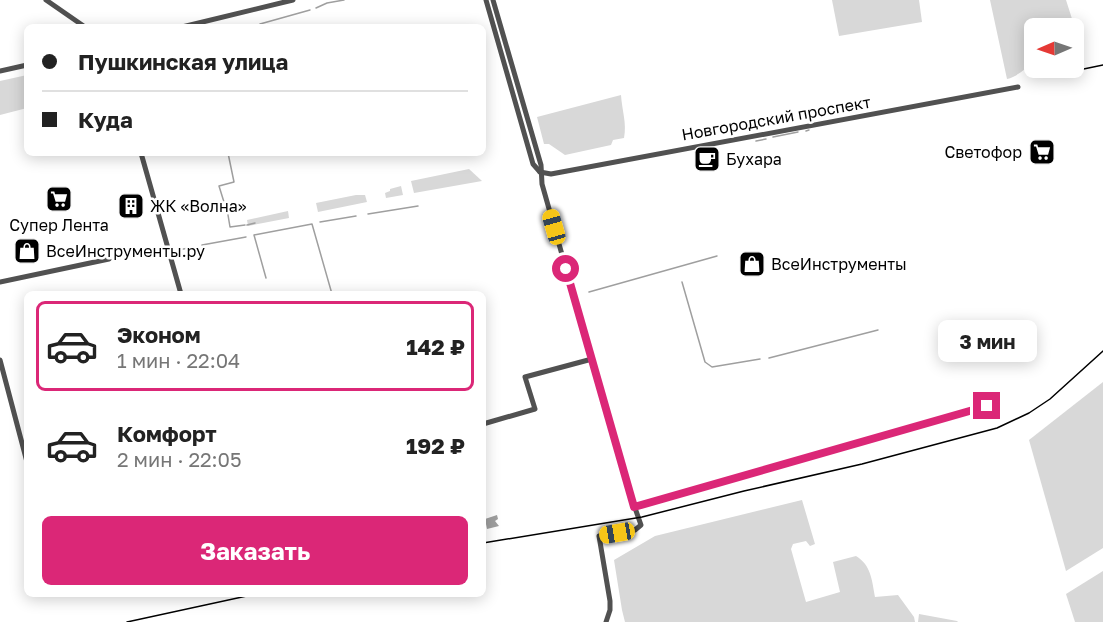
<!DOCTYPE html>
<html lang="ru">
<head>
<meta charset="utf-8">
<style>
	body { margin:0; font-family:"Golos Text",sans-serif; background:#f6f6f6; color:#222; height:100vh; display:flex; flex-direction:column; font-size:22px; white-space:nowrap }
	* { box-sizing:border-box; margin:0 }
	p { font-size:20px; color:#767676 }
	.icon { flex:none; width:33px; height:33px; fill:none; stroke:currentColor; stroke-width:2; stroke-linecap:round; stroke-linejoin:round }
	.map { position:relative; flex:1; overflow:hidden }
	.details { position:absolute; left:24px; top:291px; width:462px; height:306px; display:flex; flex-direction:column; background:#fff; border-radius:9px; box-shadow:0 3px 15px #0003 }
	.details>* { flex:none }
	.guide { position:absolute; left:24px; top:24px; width:462px; height:132px; border-radius:9px; box-shadow:0 3px 15px #0003; display:grid; align-content:center; height:132px; padding:0 18px; background:#fff }
	.needle { width:39px; rotate:268deg }
	.controls { position:absolute; left:1024px; top:18px; display:grid; gap:12px }
	.controls a { display:grid; place-items:center; width:60px; height:60px; border-radius:9px; background:#fff; box-shadow:0 3px 15px #0003; font-size:30px }
	.end { position:absolute; width:27px; height:27px; margin:-14px; border:8px solid #db2777; background:#fff; box-shadow:0 0 0 3px #fff }
	.from { border-radius:50% }
	.bubble { position:absolute; height:42px; border-radius:9px; background:#fff; box-shadow:0 3px 15px #0003; font-size:20px; font-weight:700; line-height:42px; text-align:center }
	.car { position:absolute; width:18px; height:36px; margin:-18px -9px; border-radius:8px; box-shadow:0 0 4px 2px #0007; background:linear-gradient(#f5c518 24%,#345 0 40%,#f5c518 0 76%,#345 0 86%,#f5c518 0) }
	.guide b { display:flex; align-items:center; gap:21px; height:57px; font-size:22px }
	.guide b+b { border-top:2px solid #e0e0e0 }
	.guide i { width:15px; height:15px; background:#222 }
	ul { padding:10px 0 0; list-style:none }
	li { display:flex; align-items:center; gap:18px; height:90px; margin:0 12px 9px; padding:0 6px; border:3px solid transparent; border-radius:9px }
	li div { flex:1 }
	li b { display:block; font-size:22px }
	li em { font-style:normal; font-weight:700 }
	li.on { border-color:#db2777 }
	li>.icon { width:54px; height:54px; stroke-width:1.5 }
	.primary-button { display:flex; gap:12px; margin-top:auto; padding:12px 18px }
	.primary-button a { flex:1; height:69px; border-radius:9px; background:#db2777; color:#fff; font-size:24px; font-weight:700; line-height:69px; text-align:center }
	.map>svg:first-child { display:block }
	.green { fill:#d8d8d8 }
	.water { fill:#9f9f9f }
	.lines { fill:none; stroke-linecap:round; stroke-linejoin:round }
	.stream { stroke:#9f9f9f; stroke-width:1.5 }
	.minor { stroke:#515151; stroke-width:5 }
	.tram { stroke:#000; stroke-width:1.5 }
	.route { stroke:#db2777; stroke-width:8 }
	.labels { text-anchor:middle; stroke-width:5; stroke-linejoin:round; paint-order:stroke }
	.street-label { font-size:16px; fill:#000; stroke:#fff }
	.poi-label { font-size:16px; fill:#000; stroke:#fff; text-anchor:start }
</style>
</head>
<body>
<div class="map">
<svg width="1103" height="622" viewBox="0 0 1103 622">
	<rect width="100%" height="100%" fill="#fff"/>
	<g class="green">
		<path d="M832,0H919L922,22L839,36Z"/>
		<path d="M990,0H1066L1081,47L1074,48V28H1035V61C1025,68 1019,76 1007,79Z"/>
		<path d="M27,75V108L0,115V81Z"/>
		<path d="M621,95C622,111 627,123 624,138L613,140L611,145L565,155L549,144H544L537,117Z"/>
		<path d="M469,169L482,181L414,193L411,181Z"/>
		<path d="M401,186L403,195L386,198L385,193L390,191V189Z"/>
		<path d="M356,195H365L367,202L318,212L316,203Z"/>
		<path d="M288,211L289,218L248,226L247,220Z"/>
		<path d="M1103,382V548L1066,571L1029,440Z"/>
		<path d="M802,500L815,544L810,546L806,541L793,544L791,549L806,602L840,592L833,562L856,556C871,565 872,580 875,597L898,595L914,617L915,622H625L622,610L614,560L655,536Z"/>
		<path d="M1103,571V622H1075L1066,594Z"/>
		<path d="M919,614L957,621L958,622H918Z"/>
	</g>
	<path class="water" d="M497,515L498,519L495,521L499,526L487,529L485,519Z"/>
	<g class="lines">
		<g class="stream">
			<path d="M316,8L327,3L344,0"/>
			<path d="M260,24L310,10"/>
			<path d="M806,131L809,130"/>
			<path d="M773,137L798,132"/>
			<path d="M756,141L766,139"/>
			<path d="M228,153L234,182L219,186L228,215L230,227L245,225"/>
			<path d="M368,214L418,206"/>
			<path d="M320,222L356,216"/>
			<path d="M247,225L255,223"/>
			<path d="M202,245L246,237"/>
			<path d="M178,250L194,247"/>
			<path d="M266,278L254,235L312,224L332,294"/>
			<path d="M682,282L705,362L712,367L760,359"/>
			<path d="M589,292L717,256"/>
			<path d="M769,358L878,330"/>
		</g>
		<g class="minor">
			<path d="M46,0L85,27"/>
			<path d="M486,0L533,164L540,172"/>
			<path d="M493,0L541,165L542,184L629,491L641,525L635,530L599,536L610,601V610L606,622"/>
			<path d="M182,27L293,0"/>
			<path d="M0,71L27,65"/>
			<path d="M141,153L181,294"/>
			<path d="M540,172L551,174L1018,87"/>
			<path d="M0,282L109,259"/>
			<path d="M0,360L27,462"/>
			<path d="M483,424L535,409L525,377L592,359"/>
			<path d="M634,507L987,406"/>
		</g>
		<g class="tram">
			<path d="M1074,71L1103,65"/>
			<path d="M483,543L642,517L744,491L862,464L997,428L1029,413L1050,399L1103,351"/>
			<path d="M127,622L256,594"/>
		</g>
	</g>
	<g class="lines">
		<path class="route" d="M566,269L634,507L987,406"/>
	</g>
	<defs>
		<g id="supermarket-square" transform="scale(1.35)"><rect x="-9" y="-9" width="18" height="18" rx="4" fill="#000" stroke="#fff"/><path d="M-6-5.5h2.5l.6 2H6L4.5 2H-2.5L-4.4-4H-6ZM-1.5 3.2a1.3 1.3 0 1 0 .1 0ZM3 3.2a1.3 1.3 0 1 0 .1 0Z" fill="#fff"/></g>
		<g id="cafe-square" transform="scale(1.35)"><rect x="-9" y="-9" width="18" height="18" rx="4" fill="#000" stroke="#fff"/><path d="M-5.5-4.5H6V0H3Q3 3.5 0 3.5H-2.5Q-5.5 3.5-5.5 0ZM3-3.2v2h1.7v-2ZM-6 4.5H4V6H-6Z" fill="#fff"/></g>
		<g id="building-square" transform="scale(1.35)"><rect x="-9" y="-9" width="18" height="18" rx="4" fill="#000" stroke="#fff"/><path d="M-4-6H4V6H1V3H-1V6H-4ZM-2.5-4.3h1.7v1.8h-1.7ZM.8-4.3h1.7v1.8H.8ZM-2.5-1h1.7V.8h-1.7ZM.8-1h1.7V.8H.8Z" fill="#fff"/></g>
		<g id="shop-square" transform="scale(1.35)"><rect x="-9" y="-9" width="18" height="18" rx="4" fill="#000" stroke="#fff"/><path d="M-5-2.5h2.3a2.7 3.5 0 0 1 5.4 0H5L5.5 6h-11ZM-1.5-2.5h3a1.5 2.3 0 0 0-3 0Z" fill="#fff"/></g>
	</defs>
	<g fill-rule="evenodd">
		<use href="#supermarket-square" x="1042" y="152"/>
		<use href="#cafe-square" x="707" y="159"/>
		<use href="#supermarket-square" x="59" y="199"/>
		<use href="#building-square" x="131" y="206"/>
		<use href="#shop-square" x="27" y="251"/>
		<use href="#shop-square" x="752" y="264"/>
	</g>
	<g class="labels">
		<g class="street-label">
			<text transform="translate(776 118) rotate(-10)" y="6">Новгородский проспект</text>
		</g>
		<g class="poi-label">
			<text x="1022" y="158" text-anchor="end">Светофор</text>
			<text x="726" y="165">Бухара</text>
			<text x="150" y="212">ЖК «Волна»</text>
			<text x="59" y="231" text-anchor="middle">Супер Лента</text>
			<text x="46" y="257">ВсеИнструменты.ру</text>
			<text x="771" y="270">ВсеИнструменты</text>
		</g>
	</g>
</svg>
<div class="controls">
<a><svg class="needle" viewBox="-14 -14 28 28"><path d="M0-13l5 13h-10z" fill="#e53935"/><path d="M0 13l5-13h-10z" fill="#767676"/></svg></a>
</div>
<i class="end from" style="left:566px;top:269px"></i>
<i class="end" style="left:987px;top:406px"></i>
<div class="bubble" style="left:938px;top:320px;width:99px">3 мин</div>
<i class="car" style="left:554px;top:227px;rotate:344deg"></i>
<i class="car" style="left:617px;top:533px;rotate:260deg"></i>
<div class="guide">
<b><i class="from"></i>Пушкинская улица</b>
<b><i></i>Куда</b>
</div>
<section class="details">
<ul>
<li class="on"><svg class="icon" aria-label="car" viewBox="0 0 24 24"><path d="M5 17H2v-5l4-1 3-4h7l3 4 3 1v5h-3M9 17h6M6 11h13"/><circle cx="7" cy="17" r="2"/><circle cx="17" cy="17" r="2"/></svg><div><b>Эконом</b><p>1 мин · 22:04</p></div><em>142 ₽</em></li>
<li><svg class="icon" aria-label="car" viewBox="0 0 24 24"><path d="M5 17H2v-5l4-1 3-4h7l3 4 3 1v5h-3M9 17h6M6 11h13"/><circle cx="7" cy="17" r="2"/><circle cx="17" cy="17" r="2"/></svg><div><b>Комфорт</b><p>2 мин · 22:05</p></div><em>192 ₽</em></li>
</ul>
<div class="primary-button"><a>Заказать</a></div>
</section>
</div>
</body>
</html>
